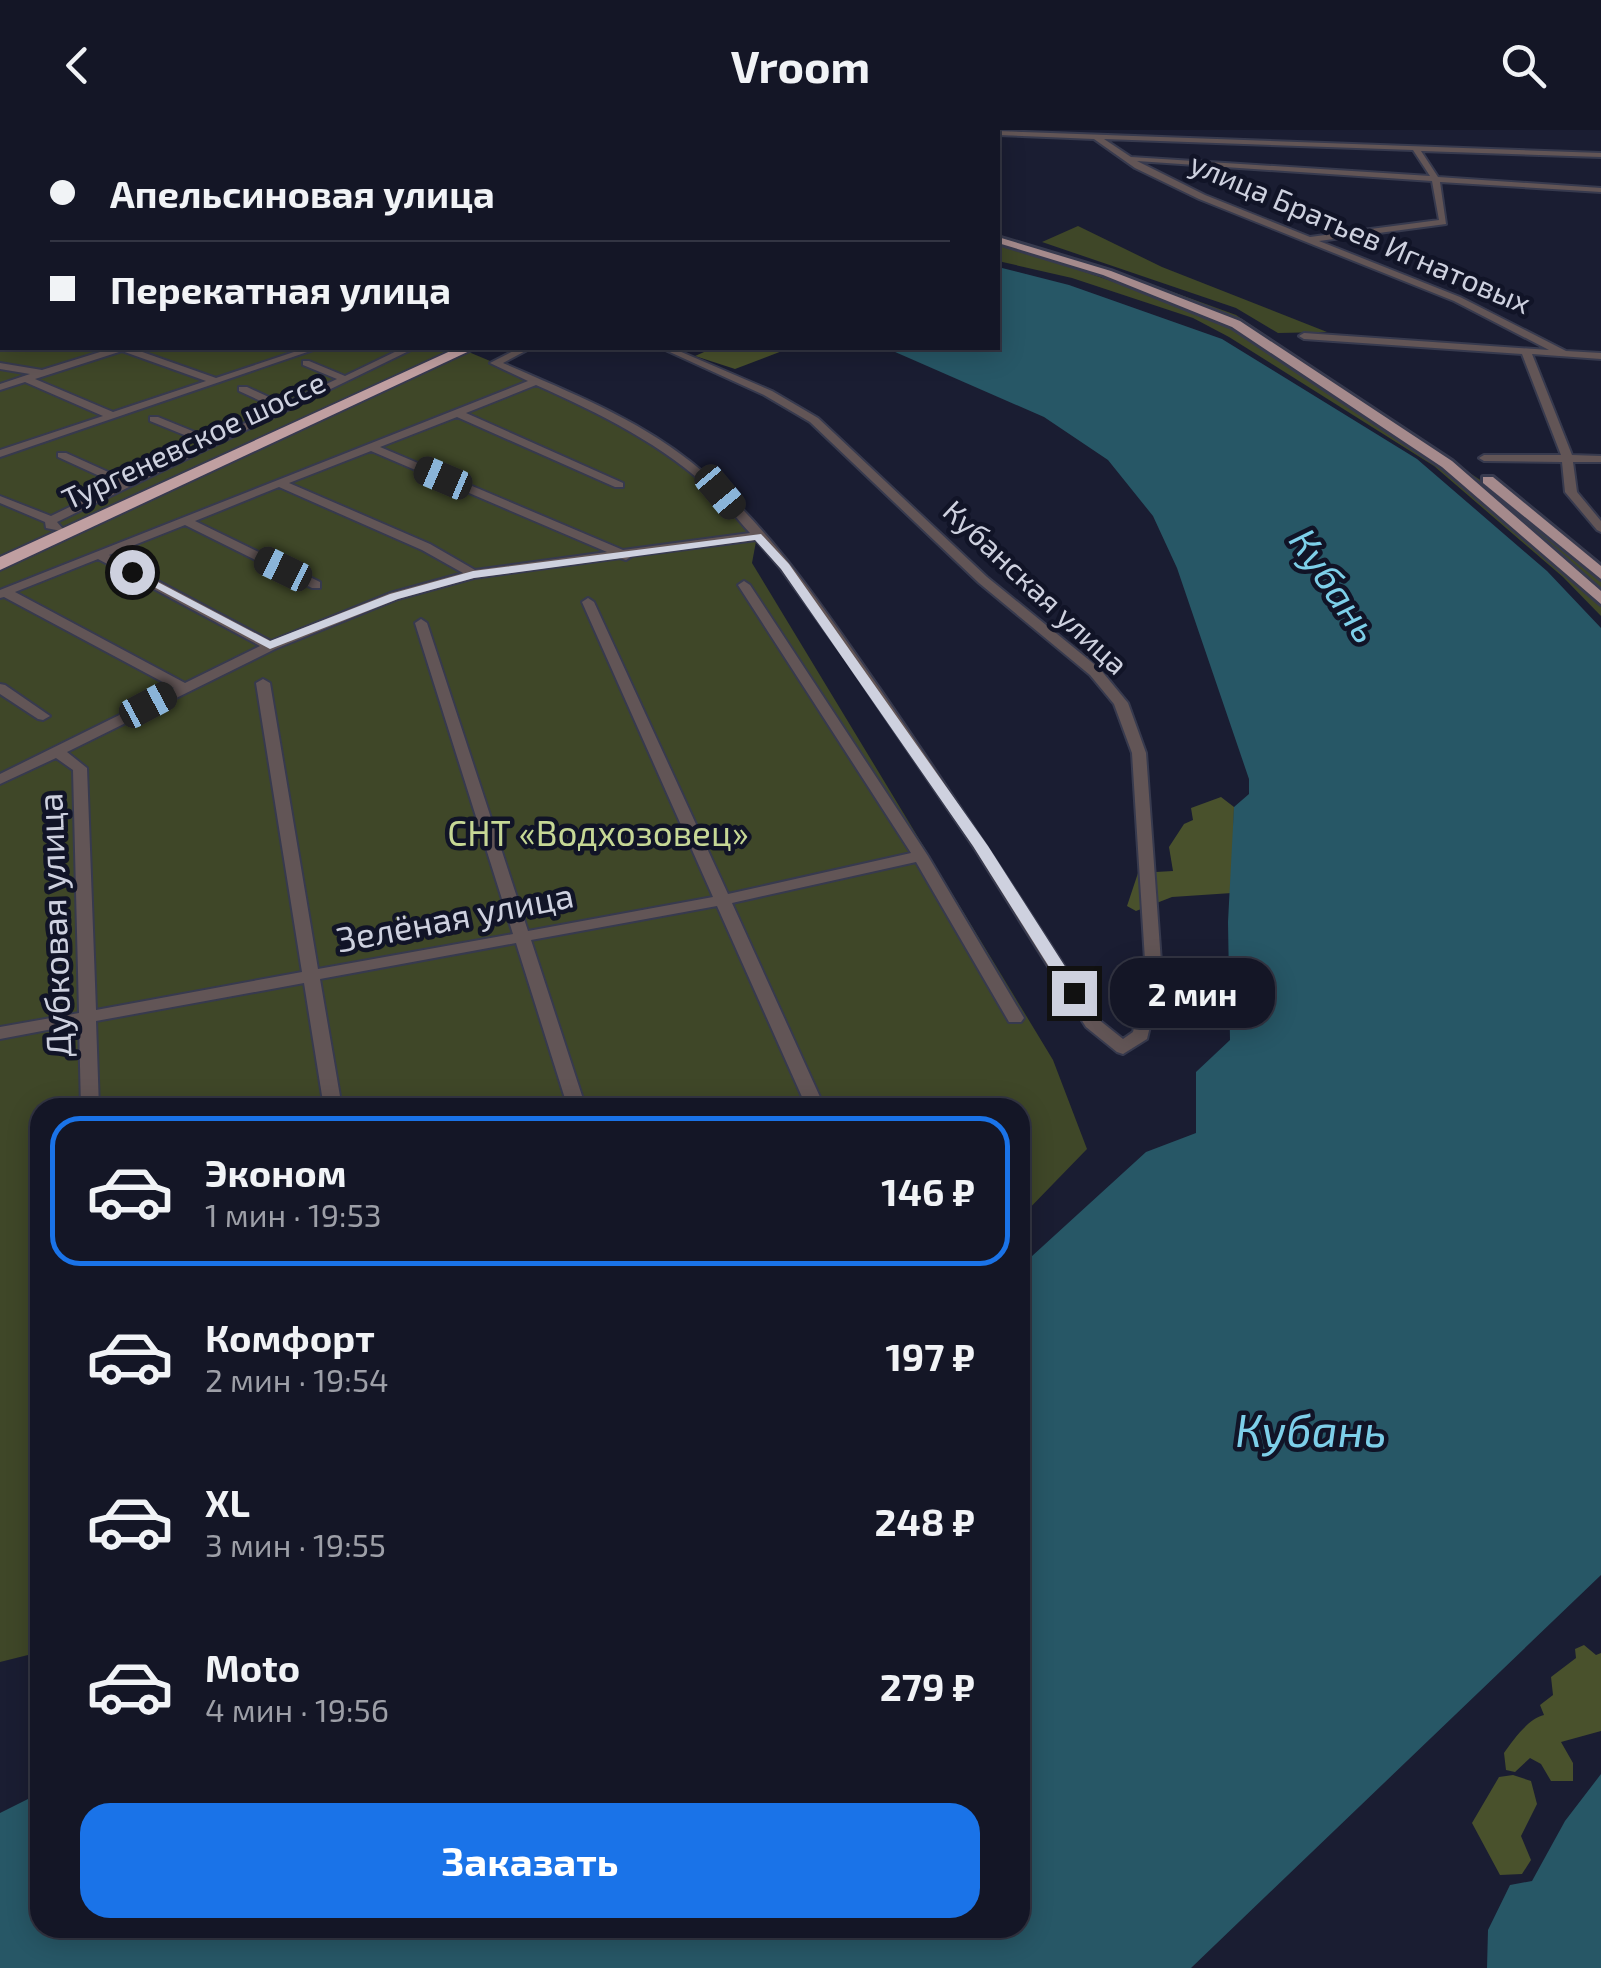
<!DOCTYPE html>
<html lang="ru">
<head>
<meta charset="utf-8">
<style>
	body { margin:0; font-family:"Exo 2",sans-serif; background:#1d1f2e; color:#f1f3f6; height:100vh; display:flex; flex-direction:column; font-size:38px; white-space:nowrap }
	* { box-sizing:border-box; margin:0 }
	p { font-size:32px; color:#9d9fa7 }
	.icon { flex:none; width:55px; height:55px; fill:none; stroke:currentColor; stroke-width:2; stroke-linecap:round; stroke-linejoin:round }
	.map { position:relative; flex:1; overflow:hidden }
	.side { position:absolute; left:30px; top:968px; width:1000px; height:840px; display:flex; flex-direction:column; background:#141626; border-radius:30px; box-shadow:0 5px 25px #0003,0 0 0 2px #333543 }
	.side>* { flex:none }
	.top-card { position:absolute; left:0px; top:0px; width:1000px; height:220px; box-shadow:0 5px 25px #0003,0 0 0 2px #333543; display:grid; align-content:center; height:220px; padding:0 50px; background:#141626 }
	.end { position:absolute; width:45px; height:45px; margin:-22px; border:12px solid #ced1df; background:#111; box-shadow:0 0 0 5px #111 }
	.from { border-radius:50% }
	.bubble { position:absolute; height:70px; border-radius:30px; background:#141626; box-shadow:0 5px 25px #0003,0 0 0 2px #333543; font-size:32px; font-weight:700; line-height:70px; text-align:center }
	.car { position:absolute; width:30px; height:60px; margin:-30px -15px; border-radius:12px; box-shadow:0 0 8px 2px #0007; background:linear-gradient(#222 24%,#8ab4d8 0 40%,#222 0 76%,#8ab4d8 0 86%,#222 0) }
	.top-card b { display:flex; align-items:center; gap:35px; height:95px; font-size:38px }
	.top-card b+b { border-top:2px solid #333543 }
	.top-card i { width:25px; height:25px; background:#f1f3f6 }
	ul { padding:18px 0 0; list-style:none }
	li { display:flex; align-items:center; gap:30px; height:150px; margin:0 20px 15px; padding:0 30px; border:5px solid transparent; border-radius:30px }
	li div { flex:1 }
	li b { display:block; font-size:38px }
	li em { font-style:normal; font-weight:700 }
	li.on { border-color:#1a73e8 }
	li>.icon { width:90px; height:90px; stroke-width:1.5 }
	.action { display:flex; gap:20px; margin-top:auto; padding:20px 50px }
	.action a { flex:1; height:115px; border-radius:30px; background:#1a73e8; color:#fff; font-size:40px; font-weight:700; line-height:115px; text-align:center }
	header { display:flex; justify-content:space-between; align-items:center; height:130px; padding:0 50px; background:#141626; font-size:45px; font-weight:700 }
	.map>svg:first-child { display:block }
	.green { fill:#3f4728 }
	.forest { fill:#49512c }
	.water { fill:#275766 }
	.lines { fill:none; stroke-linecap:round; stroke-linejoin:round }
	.minor-casing { stroke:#373a4e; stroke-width:4 }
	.major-casing { stroke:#373a4e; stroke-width:6 }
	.highway-casing { stroke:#373a4e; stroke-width:4 }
	.minor { fill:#625556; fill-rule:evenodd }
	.major { fill:#a58a8c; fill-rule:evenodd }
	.highway { fill:#c09fa1; fill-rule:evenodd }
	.route { fill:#ced1df }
	.labels { text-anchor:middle; stroke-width:9; stroke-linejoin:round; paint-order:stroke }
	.far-street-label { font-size:30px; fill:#ced1df; stroke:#111427 }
	.park-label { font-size:35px; fill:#c6d795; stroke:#111427 }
	.street-label { font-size:35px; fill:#ced1df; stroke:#111427 }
	.water-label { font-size:38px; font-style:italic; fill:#7dcfe9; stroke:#111427 }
	.near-water-label { font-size:45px; font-style:italic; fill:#7dcfe9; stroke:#111427 }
</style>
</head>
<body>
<header><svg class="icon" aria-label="back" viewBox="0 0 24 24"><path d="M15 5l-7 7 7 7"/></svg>Vroom<svg class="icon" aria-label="search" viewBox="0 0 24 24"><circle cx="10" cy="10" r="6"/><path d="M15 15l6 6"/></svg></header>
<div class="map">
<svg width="1601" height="1838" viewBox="0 0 1601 1838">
	<rect width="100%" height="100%" fill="#1a1d32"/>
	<g class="green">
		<path d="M1078,96L1162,137L1327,202L1278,203L1236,178L1042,112Z"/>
		<path d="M998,105L1104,137L1236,185L1498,362L1601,450V464L1456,337L1235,190Z"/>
		<path d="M0,109L2,218H459L598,276L719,354L749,384L757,406L752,433L1053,930L1087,1019L1020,1088V978H40V1522L0,1532Z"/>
		<path d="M998,112L1216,187L1438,333L1601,477V486L1563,447L1434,336L1229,207L1193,188L1072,148L998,131Z"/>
	</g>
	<g class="forest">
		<path d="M790,218L735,239L695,226L711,219Z"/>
		<path d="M1221,667L1234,677L1232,763L1172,767L1136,781L1127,776L1138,743L1173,741L1169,717L1184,694L1193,690L1191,678Z"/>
		<path d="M1584,1515L1596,1525L1601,1523V1601L1561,1612L1573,1633V1651H1551L1541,1634L1530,1628L1515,1642L1506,1640L1504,1623C1513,1610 1529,1588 1544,1585L1540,1575L1553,1565L1551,1547L1576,1528L1575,1519Z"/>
		<path d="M1513,1645L1531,1651L1537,1674L1521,1706L1531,1730L1522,1744L1500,1745L1472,1693L1499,1647Z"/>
	</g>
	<g class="water">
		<path d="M998,137L1069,155L1222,209L1417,329L1547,441L1601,498V1445L1191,1838H0V1683L40,1663V1798H1020V1137L1146,1022L1196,1003V942L1230,910L1228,792L1234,677L1249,664V649L1177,438L1153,386L1108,330L1044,287L886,218H998Z"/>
		<path d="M1601,1644V1838H1487L1488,1800L1510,1755L1532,1751L1565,1691Z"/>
	</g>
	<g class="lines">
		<g class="minor-casing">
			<g id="minor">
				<path d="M924,0H990L993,2H922Z"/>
				<path d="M998,1L1601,23V27L1421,21L1438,47L1601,58V62L1440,52L1446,94L1319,111L1460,167L1566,221L1601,223V229L1532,224L1572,325L1601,326V332H1573L1577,362L1601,391V402L1597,400L1565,362L1562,332L1484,331L1479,328L1484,325H1561L1522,224L1304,209L1299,206L1304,203L1549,220L1454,171L1199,69L1135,38L1094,9L998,5L995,2ZM1104,9L1413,20L1430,46L1131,27ZM1137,31L1432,51L1439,90L1310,107L1205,65Z"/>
				<rect x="0" y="134" width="2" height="6"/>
				<path d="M0,181L2,182V188L0,187Z"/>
				<path d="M113,218H131L216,248L306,218H319L0,327V320L103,286L25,252L0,260V254L30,244L0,239V233L42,240ZM122,221L206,251L113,282L35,249Z"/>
				<path d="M403,218H415L57,392L63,399L61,401L46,398L45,392L0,373V366L51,386L117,354L58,327V323H66L126,350L204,313L150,291V287H158L212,309L276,278L239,261V257H247L284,274L337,249L303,235V231H309L345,246Z"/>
				<path d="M519,218H531L503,233C567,261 636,288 691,332C768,393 824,479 880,559C955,668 1027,777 1098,889L1123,909L1133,902L1146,846L1132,623L1114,574L1090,545L979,453L810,292L764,265L661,218H672L772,261L818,288L987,447L1100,539L1128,573L1146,623L1162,846L1147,909L1123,924L1117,922L1086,897L973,716L845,528L781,439L756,410L632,426L626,430L620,428L474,448L398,469L275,519L67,622L87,638L96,880L302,842L256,553L263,549L270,553L318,839L513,804L415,493L421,489L427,493L528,801L713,767L582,472L588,468L594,472L728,764L911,723L738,455L744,451L750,455L928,726L1024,888L1021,892H1009L916,732L732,773L825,978H807L717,776L531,810L586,978H568L516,813L320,849L342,978H324L304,853L96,891L99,978H81L79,894L0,909V897L79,883L73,640L56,628L0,654V644L174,558L4,467L0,468V460L528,251L490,233ZM536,255C599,283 664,315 714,363C727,375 738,390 750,403L623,420L380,317L457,287L615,357H623V353L466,283ZM371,321L607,422L475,440L430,414L289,353ZM279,357L422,420L463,443L390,463L271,511L109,425L185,395L312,458H320V452L195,391ZM98,429L260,516L185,553L15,462Z"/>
				<path d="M0,554L5,555L50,586L43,590L38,589L0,564Z"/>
			</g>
		</g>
		<g class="major-casing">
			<g id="major">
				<path d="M851,0H861L862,2H853Z"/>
				<path d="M998,107L1111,141L1240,191L1452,331L1601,461V474L1442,337L1232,197L1103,145L998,113Z"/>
				<path d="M1483,347H1493L1601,436V449L1483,353Z"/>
			</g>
		</g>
		<g class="highway-casing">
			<path id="highway" d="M457,218H476L0,440V427Z"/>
		</g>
		<use href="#minor" class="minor"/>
		<use href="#major" class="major"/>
		<use href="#highway" class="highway"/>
	</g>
	<path class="route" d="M761,404L789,434L988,716L1082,863L1079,867H1068L973,716L781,439L755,410L474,448L398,469L270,519L126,442L135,440L270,511L390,464L473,441Z"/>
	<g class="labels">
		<g class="far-street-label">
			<text transform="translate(1360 104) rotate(23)" y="10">улица Братьев Игнатовых</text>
			<text transform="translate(194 311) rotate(-25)" y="10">Тургеневское шоссе</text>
			<text transform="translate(1035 458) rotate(43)" y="10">Кубанская улица</text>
		</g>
		<g class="park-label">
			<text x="598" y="716">СНТ «Водхозовец»</text>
		</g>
		<g class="street-label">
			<text transform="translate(455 788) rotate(-11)" y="12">Зелёная улица</text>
			<text transform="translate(55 795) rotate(-92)" y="12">Дубковая улица</text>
		</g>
		<g class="water-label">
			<text transform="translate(1334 456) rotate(56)" y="13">Кубань</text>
		</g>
		<g class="near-water-label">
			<text x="1311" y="1317">Кубань</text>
		</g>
	</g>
</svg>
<i class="end from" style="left:132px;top:442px"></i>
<i class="end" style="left:1074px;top:863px"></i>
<div class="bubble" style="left:1110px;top:828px;width:165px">2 мин</div>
<i class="car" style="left:443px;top:348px;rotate:293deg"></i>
<i class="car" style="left:720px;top:362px;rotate:140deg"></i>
<i class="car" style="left:283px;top:439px;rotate:296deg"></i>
<i class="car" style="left:148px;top:575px;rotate:62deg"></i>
<div class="top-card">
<b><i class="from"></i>Апельсиновая улица</b>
<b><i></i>Перекатная улица</b>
</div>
<section class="side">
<ul>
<li class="on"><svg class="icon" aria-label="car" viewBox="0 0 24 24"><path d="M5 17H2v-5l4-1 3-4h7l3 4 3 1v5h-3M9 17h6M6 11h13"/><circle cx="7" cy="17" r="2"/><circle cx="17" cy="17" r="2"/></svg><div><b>Эконом</b><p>1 мин · 19:53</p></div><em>146 ₽</em></li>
<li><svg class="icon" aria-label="car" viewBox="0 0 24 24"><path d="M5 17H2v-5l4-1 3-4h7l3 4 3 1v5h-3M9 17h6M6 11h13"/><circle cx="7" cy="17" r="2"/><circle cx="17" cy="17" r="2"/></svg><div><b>Комфорт</b><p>2 мин · 19:54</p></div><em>197 ₽</em></li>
<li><svg class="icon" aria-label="car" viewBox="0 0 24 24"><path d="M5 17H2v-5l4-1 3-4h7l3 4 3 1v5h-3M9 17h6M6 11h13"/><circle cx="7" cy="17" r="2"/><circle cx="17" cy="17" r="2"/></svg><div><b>XL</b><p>3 мин · 19:55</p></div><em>248 ₽</em></li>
<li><svg class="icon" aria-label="car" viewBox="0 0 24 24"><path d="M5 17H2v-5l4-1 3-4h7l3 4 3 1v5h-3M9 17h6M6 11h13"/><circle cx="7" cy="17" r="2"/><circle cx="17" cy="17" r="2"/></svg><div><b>Moto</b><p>4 мин · 19:56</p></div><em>279 ₽</em></li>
</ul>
<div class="action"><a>Заказать</a></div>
</section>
</div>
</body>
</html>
